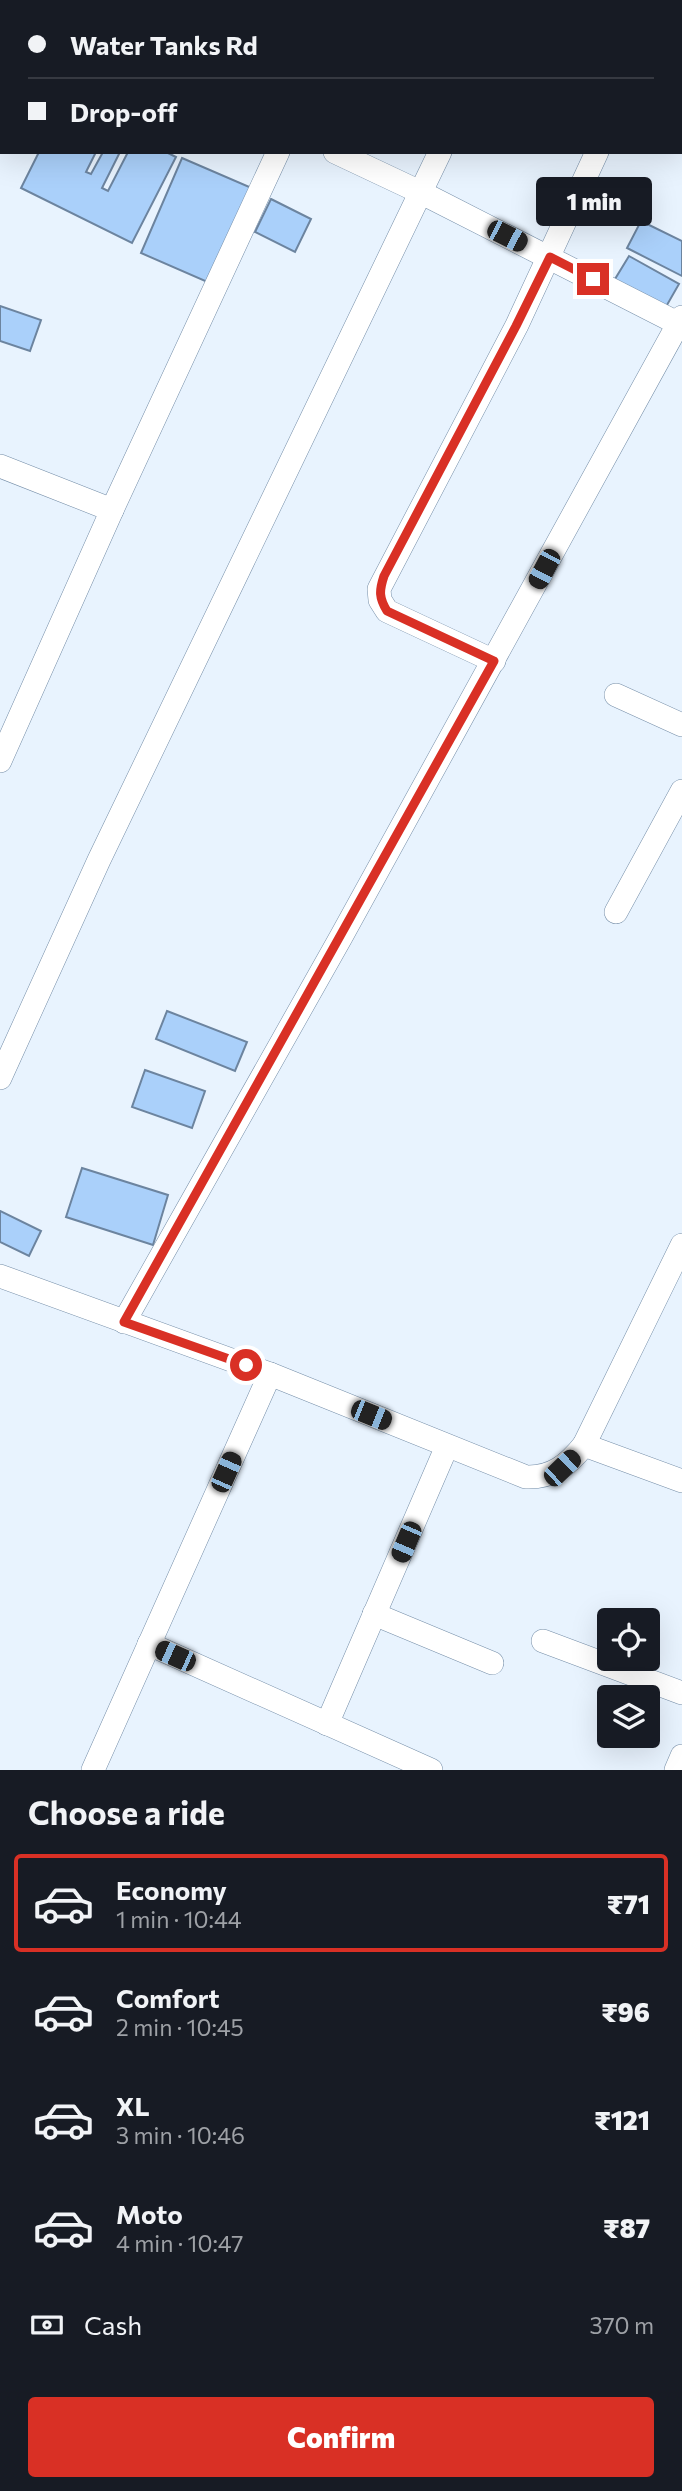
<!DOCTYPE html>
<html lang="en">
<head>
<meta charset="utf-8">
<style>
	body { margin:0; font-family:Commissioner,sans-serif; background:#242831; color:#f1f3f6; height:100vh; display:flex; flex-direction:column; font-size:26px; white-space:nowrap }
	* { box-sizing:border-box; margin:0 }
	p { font-size:23px; color:#9ea1a6 }
	.icon { flex:none; width:38px; height:38px; fill:none; stroke:currentColor; stroke-width:2; stroke-linecap:round; stroke-linejoin:round }
	.map { position:relative; height:1770px; overflow:hidden }
	.details { display:flex; flex-direction:column; background:#171b24; flex:1 }
	.details>* { flex:none }
	.banner { position:absolute; left:0px; top:0px; width:682px; height:154px; box-shadow:0 7px 28px #0002; display:grid; align-content:center; height:154px; padding:0 28px; background:#171b24 }
	.buttons { position:absolute; left:597px; top:1608px; display:grid; gap:14px }
	.buttons a { display:grid; place-items:center; width:63px; height:63px; border-radius:7px; background:#171b24; box-shadow:0 7px 28px #0002; font-size:35px }
	.end { position:absolute; width:32px; height:32px; margin:-16px; border:9px solid #d93025; background:#fff; box-shadow:0 0 0 4px #fff }
	.from { border-radius:50% }
	.bubble { position:absolute; height:49px; border-radius:7px; background:#171b24; box-shadow:0 7px 28px #0002; font-size:23px; font-weight:800; line-height:49px; text-align:center }
	.car { position:absolute; width:21px; height:42px; margin:-21px -10px; border-radius:9px; box-shadow:0 0 5px 2px #0007; background:linear-gradient(#222 24%,#8ab4d8 0 40%,#222 0 76%,#8ab4d8 0 86%,#222 0) }
	.banner b { display:flex; align-items:center; gap:24px; height:66px; font-size:26px }
	.banner b+b { border-top:2px solid #363941 }
	.banner i { width:18px; height:18px; background:#f1f3f6 }
	ul { padding:0; list-style:none }
	li { display:flex; align-items:center; gap:21px; height:98px; margin:0 14px 10px; padding:0 14px; border:4px solid transparent; border-radius:7px }
	li div { flex:1 }
	li b { display:block; font-size:26px }
	li em { font-style:normal; font-weight:800 }
	li.current { border-color:#d93025 }
	li>.icon { width:63px; height:63px; stroke-width:1.5 }
	h2 { padding:0 28px; font-size:32px; line-height:84px }
	.pay { display:flex; align-items:center; gap:18px; height:77px; padding:0 28px; font-size:26px }
	.pay p { margin-inline-start:auto }
	.action { display:flex; gap:14px; margin-top:auto; padding:14px 28px }
	.action a { flex:1; height:80px; border-radius:7px; background:#d93025; color:#fff; font-size:28px; font-weight:800; line-height:80px; text-align:center }
	.map>svg:first-child { display:block }
	.building { fill:#aad0fa; stroke:#6c849f; stroke-width:2 }
	.lines { fill:none; stroke-linecap:round; stroke-linejoin:round }
	.street-casing { stroke:#758ea8; stroke-width:24 }
	.street { stroke:#fff; stroke-width:23 }
	.route { stroke:#d93025; stroke-width:9 }
</style>
</head>
<body>
<div class="map">
<svg width="682" height="1770" viewBox="0 0 682 1770">
	<rect width="100%" height="100%" fill="#e8f3fe"/>
	<g class="building">
		<path d="M39,152H96L86,172L91,174L103,152H120L102,188L108,191L128,152H166L176,157L132,243L21,188Z"/>
		<path d="M182,158L254,189L212,284L141,253Z"/>
		<path d="M271,199L311,219L295,252L255,232Z"/>
		<path d="M641,221L682,241V276L627,248Z"/>
		<path d="M629,256L679,284L663,312L612,284Z"/>
		<path d="M0,306L41,320L30,351L0,341Z"/>
		<path d="M167,1011L247,1042L235,1071L156,1039Z"/>
		<path d="M145,1070L205,1091L192,1128L132,1107Z"/>
		<path d="M82,1168L168,1195L153,1245L66,1217Z"/>
		<path d="M0,1211L41,1231L29,1256L0,1242Z"/>
	</g>
	<g class="lines">
		<g class="street-casing">
			<g id="street">
				<path d="M245,0L249,2"/>
				<path d="M29,2L30,0"/>
				<path d="M348,2L349,0"/>
				<path d="M509,2L510,0"/>
				<path d="M669,2L670,0"/>
				<path d="M0,68H2"/>
				<path d="M0,91L2,86"/>
				<path d="M335,152L422,193L679,324"/>
				<path d="M0,466L112,510"/>
				<path d="M494,661L387,611L380,600L379,589L517,325L597,152"/>
				<path d="M616,695L682,725"/>
				<path d="M0,761L112,510L278,152"/>
				<path d="M616,912L682,791"/>
				<path d="M0,1078L99,860L440,152"/>
				<path d="M0,1276L270,1374L526,1477C552,1478 568,1465 584,1445L682,1245"/>
				<path d="M124,1322L341,937L682,317"/>
				<path d="M584,1445L682,1481"/>
				<path d="M374,1614L492,1663"/>
				<path d="M543,1641L682,1693"/>
				<path d="M149,1644L431,1770"/>
				<path d="M327,1724L447,1446"/>
				<path d="M93,1770L270,1374"/>
				<path d="M676,1770L682,1756"/>
			</g>
		</g>
		<use href="#street" class="street"/>
	</g>
	<g class="lines">
		<path class="route" d="M246,1365L124,1322L494,661L387,611C379,598 379,591 384,576L516,326L550,257L593,279"/>
	</g>
</svg>
<div class="buttons">
<a><svg class="icon" aria-label="locate" viewBox="0 0 24 24"><circle cx="12" cy="12" r="6"/><path d="M12 2v4M12 18v4M2 12h4M18 12h4"/></svg></a>
<a><svg class="icon" aria-label="layers" viewBox="0 0 24 24"><path d="M12 4l9 5-9 5-9-5zM3 14l9 5 9-5"/></svg></a>
</div>
<i class="end from" style="left:246px;top:1365px"></i>
<i class="end" style="left:593px;top:279px"></i>
<div class="bubble" style="left:536px;top:177px;width:116px">1 min</div>
<i class="car" style="left:507px;top:236px;rotate:117deg"></i>
<i class="car" style="left:544px;top:569px;rotate:208deg"></i>
<i class="car" style="left:371px;top:1415px;rotate:112deg"></i>
<i class="car" style="left:562px;top:1468px;rotate:46deg"></i>
<i class="car" style="left:226px;top:1472px;rotate:24deg"></i>
<i class="car" style="left:406px;top:1542px;rotate:203deg"></i>
<i class="car" style="left:175px;top:1656px;rotate:294deg"></i>
<div class="banner">
<b><i class="from"></i>Water Tanks Rd</b>
<b><i></i>Drop-off</b>
</div>
</div>
<section class="details">
<h2>Choose a ride</h2>
<ul>
<li class="current"><svg class="icon" aria-label="car" viewBox="0 0 24 24"><path d="M5 17H2v-5l4-1 3-4h7l3 4 3 1v5h-3M9 17h6M6 11h13"/><circle cx="7" cy="17" r="2"/><circle cx="17" cy="17" r="2"/></svg><div><b>Economy</b><p>1 min · 10:44</p></div><em>₹71</em></li>
<li><svg class="icon" aria-label="car" viewBox="0 0 24 24"><path d="M5 17H2v-5l4-1 3-4h7l3 4 3 1v5h-3M9 17h6M6 11h13"/><circle cx="7" cy="17" r="2"/><circle cx="17" cy="17" r="2"/></svg><div><b>Comfort</b><p>2 min · 10:45</p></div><em>₹96</em></li>
<li><svg class="icon" aria-label="car" viewBox="0 0 24 24"><path d="M5 17H2v-5l4-1 3-4h7l3 4 3 1v5h-3M9 17h6M6 11h13"/><circle cx="7" cy="17" r="2"/><circle cx="17" cy="17" r="2"/></svg><div><b>XL</b><p>3 min · 10:46</p></div><em>₹121</em></li>
<li><svg class="icon" aria-label="car" viewBox="0 0 24 24"><path d="M5 17H2v-5l4-1 3-4h7l3 4 3 1v5h-3M9 17h6M6 11h13"/><circle cx="7" cy="17" r="2"/><circle cx="17" cy="17" r="2"/></svg><div><b>Moto</b><p>4 min · 10:47</p></div><em>₹87</em></li>
</ul>
<div class="pay"><svg class="icon" aria-label="cash" viewBox="0 0 24 24"><path d="M3 7h18v10H3z"/><circle cx="12" cy="12" r="2"/></svg>Cash<p>370 m</p></div>
<div class="action"><a>Confirm</a></div>
</section>
</body>
</html>
